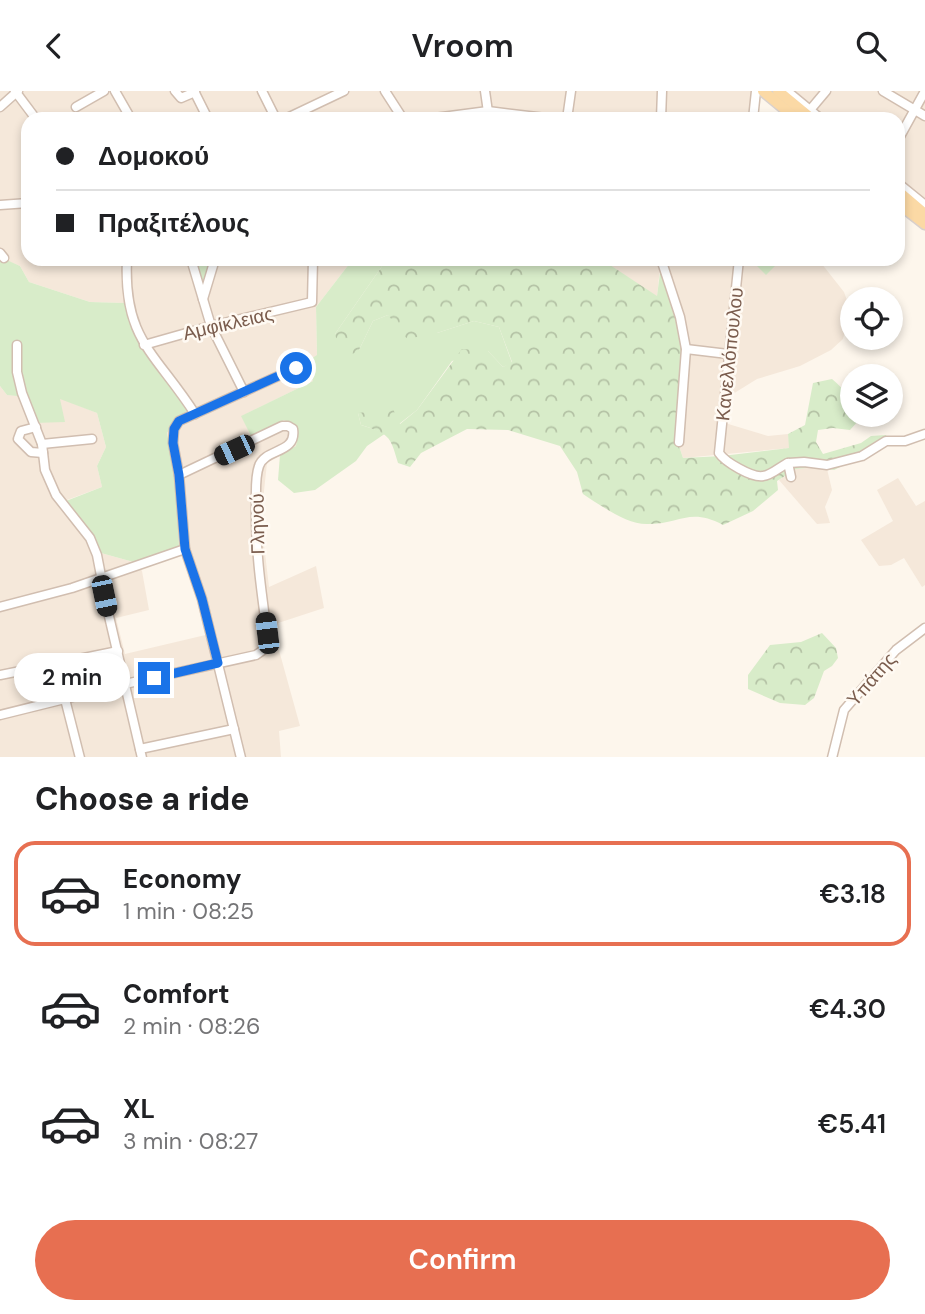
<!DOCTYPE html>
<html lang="en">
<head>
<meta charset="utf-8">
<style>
	body { margin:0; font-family:"DM Sans",sans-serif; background:#f2f2f2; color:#202124; height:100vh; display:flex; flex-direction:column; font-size:26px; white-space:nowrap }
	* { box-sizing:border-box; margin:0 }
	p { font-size:23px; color:#757577 }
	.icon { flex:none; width:38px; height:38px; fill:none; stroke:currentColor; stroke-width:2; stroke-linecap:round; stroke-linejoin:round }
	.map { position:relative; height:666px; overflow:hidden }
	.side { display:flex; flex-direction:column; background:#fff; flex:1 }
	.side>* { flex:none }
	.top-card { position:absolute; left:21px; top:21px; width:884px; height:154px; border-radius:21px; box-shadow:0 4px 10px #0003; display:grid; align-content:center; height:154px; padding:0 35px; background:#fff }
	.fabs { position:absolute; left:840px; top:196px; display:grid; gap:14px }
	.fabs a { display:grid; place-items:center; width:63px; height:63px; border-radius:50%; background:#fff; box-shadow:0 4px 10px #0003; font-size:35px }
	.end { position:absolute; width:32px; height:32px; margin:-16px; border:9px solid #1a73e8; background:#fff; box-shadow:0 0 0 4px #fff }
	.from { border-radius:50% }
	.bubble { position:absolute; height:49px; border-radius:24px; background:#fff; box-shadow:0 4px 10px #0003; font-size:23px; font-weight:600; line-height:49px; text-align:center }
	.car { position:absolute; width:21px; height:42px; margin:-21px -10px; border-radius:9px; box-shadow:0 0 5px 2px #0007; background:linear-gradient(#222 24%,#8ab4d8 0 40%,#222 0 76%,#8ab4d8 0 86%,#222 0) }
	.top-card b { display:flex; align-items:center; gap:24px; height:66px; font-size:26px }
	.top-card b+b { border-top:2px solid #e0e0e0 }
	.top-card i { width:18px; height:18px; background:#202124 }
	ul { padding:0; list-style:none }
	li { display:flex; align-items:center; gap:21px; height:105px; margin:0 14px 10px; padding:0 21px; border:4px solid transparent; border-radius:21px }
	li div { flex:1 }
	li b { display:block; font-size:26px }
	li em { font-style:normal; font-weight:600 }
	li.active { border-color:#e76f51 }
	li>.icon { width:63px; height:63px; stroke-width:1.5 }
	h2 { padding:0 35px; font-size:32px; line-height:84px }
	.primary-button { display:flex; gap:14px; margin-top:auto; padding:14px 35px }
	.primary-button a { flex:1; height:80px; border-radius:42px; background:#e76f51; color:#fff; font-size:28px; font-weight:600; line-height:80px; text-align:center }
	header { display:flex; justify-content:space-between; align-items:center; height:91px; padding:0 35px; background:#fff; font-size:32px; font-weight:600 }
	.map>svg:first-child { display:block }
	.residential { fill:#f5e8da }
	.green { fill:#d8ecc9 }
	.forest { fill:url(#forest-crowns) }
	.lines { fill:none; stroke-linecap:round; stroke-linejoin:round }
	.minor-casing { stroke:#d1beb0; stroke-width:11 }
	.major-casing { stroke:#dad1cd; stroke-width:13 }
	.minor { stroke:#fff; stroke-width:8 }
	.major { stroke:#fbd9a5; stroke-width:10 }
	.route { stroke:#1a73e8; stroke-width:9 }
	.labels { text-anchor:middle; stroke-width:5; stroke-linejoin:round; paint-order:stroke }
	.street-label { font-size:19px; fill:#7a5c4d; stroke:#fffaf3 }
</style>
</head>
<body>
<header><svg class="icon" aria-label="back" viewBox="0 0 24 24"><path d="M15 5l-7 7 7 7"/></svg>Vroom<svg class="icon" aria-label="search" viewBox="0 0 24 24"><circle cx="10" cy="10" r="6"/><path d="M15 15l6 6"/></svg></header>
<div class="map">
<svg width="925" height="667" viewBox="0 0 925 667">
	<defs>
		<pattern id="forest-crowns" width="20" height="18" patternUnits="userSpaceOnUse" patternTransform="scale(1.75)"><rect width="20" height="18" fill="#d8ecc9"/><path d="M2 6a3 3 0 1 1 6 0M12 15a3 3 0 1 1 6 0" fill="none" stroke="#b4c2a5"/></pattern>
	</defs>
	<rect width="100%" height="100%" fill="#fdf6ec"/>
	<g class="residential">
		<path d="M0,0H925V140L898,119V28H790L759,2L756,28H28V168H353L316,216L317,264L313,290L242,325L252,347L175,384L167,342L176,328L160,281L142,260L133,239L125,212L90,211L29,191L20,175L0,167Z"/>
		<path d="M601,168H818L844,201L850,218L843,248L831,259L800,275L757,288L728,306L725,332L768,345L788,343L790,357L683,367L677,349L660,177L657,206Z"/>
		<path d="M0,295L7,304L60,307L97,322L106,356L97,375L102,396L67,409L83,428L95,446L101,462L137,472L142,480L149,519L116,527L125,563L214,542L208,514L188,456L182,387L254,355L284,329L293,334L298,341L296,355L267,372L261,428L269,496L316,475L324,517L272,534L300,635L279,640L281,666H0Z"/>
		<path d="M816,376L827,378L832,399L825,416L830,432L817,433L779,389L796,378Z"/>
		<path d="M898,387L916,415L925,410V494L922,496L904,467L891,474L879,475L861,449L893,430L877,399Z"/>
	</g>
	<g class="green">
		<path d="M0,166L20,175L29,191L90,211L125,212L133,239L143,260L188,319L176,328L167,342L175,384L179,455L137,472L101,462C93,441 80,427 66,410L102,396L97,375L106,356L97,322L60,308L65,331L34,332L17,305L7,304L0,295Z"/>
		<path d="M195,168H211L202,200Z"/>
		<path d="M353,168H387L335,243L359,259L373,230L388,224L437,242L474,230L499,236L512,272L503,276L488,260L452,270L417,319L399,333L358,322L361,334L386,342L367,355L356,370L315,399L294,402L278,389L280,364L296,355L298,341L293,334L284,329L252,347L241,325L313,290L303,273L317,264L316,216Z"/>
		<path d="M758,168H782L766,184L754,172Z"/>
	</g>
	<g class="forest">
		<path d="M387,168H601L657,205L661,174L683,252L677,349L683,367L722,365L789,357L788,343L805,334L813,292L832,288C844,298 852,308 852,324H856L859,329L850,339L833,337L818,339L816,351L823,363L861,352L871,345L886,344L887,349L881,356L834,379L816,376L796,378L777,390L778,399L753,420L723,434C690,416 680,433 648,433C627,434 600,414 583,403L577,381L560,355L508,339L467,338L421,362L410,376L398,372C390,344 389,343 361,334L358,322L393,318L400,333L417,319L462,258L488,260L503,276L512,271L499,236L474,230L437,242L407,248L388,224L373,230L359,259L342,270L335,243Z"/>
		<path d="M822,542L836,557L838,567L832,575L824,580L814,607L805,614L780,612L748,598V584L770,554L801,551Z"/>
	</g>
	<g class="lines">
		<g class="minor-casing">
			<g id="minor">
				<path d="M15,0L36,28"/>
				<path d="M115,0L131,28"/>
				<path d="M175,0L181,7L195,1"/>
				<path d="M194,0L208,28"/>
				<path d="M262,0L276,28"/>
				<path d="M385,0L403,28"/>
				<path d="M485,0L489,28"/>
				<path d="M787,0L821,28"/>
				<path d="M883,0L925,25"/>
				<path d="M0,16L18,0"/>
				<path d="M76,16L104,0"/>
				<path d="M810,19L826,0"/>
				<path d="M285,28L344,0"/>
				<path d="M427,28L488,20L554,28"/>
				<path d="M567,28L571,0"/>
				<path d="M661,28L662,0"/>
				<path d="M753,28L756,0"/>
				<path d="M898,49L925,0"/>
				<path d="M898,92L925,114"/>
				<path d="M0,114L28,112"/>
				<path d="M0,162L4,167"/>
				<path d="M127,168C123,249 156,262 195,323"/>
				<path d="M191,168L211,235L244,301"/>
				<path d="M661,168L680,226L686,258L679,351"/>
				<path d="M739,168L719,362C725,371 752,387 763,385C772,384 779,376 788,372L791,386"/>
				<path d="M203,208L215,168"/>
				<path d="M17,254V281L22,302L42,353L45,379L56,404L90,447L97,464L108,521L142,667"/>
				<path d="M144,254L211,235L312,211L313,168"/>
				<path d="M686,258L728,263"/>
				<path d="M36,336L21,340L18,348L31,361L43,362"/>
				<path d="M42,353L92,348"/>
				<path d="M788,372L804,371L827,374L862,365L886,350H905L925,343"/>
				<path d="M0,516L72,497L185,458"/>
				<path d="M0,584L118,560"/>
				<path d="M65,608L80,667"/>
				<path d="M0,624L125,593L256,564L266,557L267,542C261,498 255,456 256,412C256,401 255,386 259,375C265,357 297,363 293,338L288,335H282L179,384"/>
				<path d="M140,658L234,638"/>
				<path d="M241,667L202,508L185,458L179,384L173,352L174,338L179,330L296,277"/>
				<path d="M832,667L844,619L896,559L925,537"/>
			</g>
		</g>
		<g class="major-casing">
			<g id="major">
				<path d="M763,0L797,28"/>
				<path d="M778,0L812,28"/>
				<path d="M898,100L925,123"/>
				<path d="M898,112L925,133"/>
			</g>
		</g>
		<use href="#minor" class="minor"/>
		<use href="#major" class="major"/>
	</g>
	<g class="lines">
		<path class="route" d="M154,587L218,572L202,508L185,458L179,384L173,352L174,338L179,330L296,277"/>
	</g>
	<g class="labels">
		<g class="street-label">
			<text transform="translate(228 232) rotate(-13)" y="7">Αμφίκλειας</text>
			<text transform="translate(729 263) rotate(-84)" y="7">Κανελλόπουλου</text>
			<text transform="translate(257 433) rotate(-91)" y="7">Γληνού</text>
			<text transform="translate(871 588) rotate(-49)" y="7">Υπάτης</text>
		</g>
	</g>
</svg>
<div class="fabs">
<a><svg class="icon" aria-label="locate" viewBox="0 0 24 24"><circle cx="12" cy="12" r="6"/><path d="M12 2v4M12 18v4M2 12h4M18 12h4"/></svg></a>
<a><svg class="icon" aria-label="layers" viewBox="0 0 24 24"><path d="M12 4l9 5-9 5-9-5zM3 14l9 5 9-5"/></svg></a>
</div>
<i class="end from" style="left:296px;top:277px"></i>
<i class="end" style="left:154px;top:587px"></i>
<div class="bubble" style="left:14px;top:562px;width:116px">2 min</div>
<i class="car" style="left:234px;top:359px;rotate:245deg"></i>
<i class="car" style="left:104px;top:505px;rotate:168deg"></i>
<i class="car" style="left:267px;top:542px;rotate:353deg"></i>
<div class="top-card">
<b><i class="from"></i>Δομοκού</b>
<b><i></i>Πραξιτέλους</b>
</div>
</div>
<section class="side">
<h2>Choose a ride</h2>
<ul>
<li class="active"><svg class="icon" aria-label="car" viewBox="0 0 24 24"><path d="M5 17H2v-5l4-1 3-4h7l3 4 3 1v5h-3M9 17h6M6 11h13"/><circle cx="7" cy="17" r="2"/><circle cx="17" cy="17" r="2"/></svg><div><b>Economy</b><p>1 min · 08:25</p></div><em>€3.18</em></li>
<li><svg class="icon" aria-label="car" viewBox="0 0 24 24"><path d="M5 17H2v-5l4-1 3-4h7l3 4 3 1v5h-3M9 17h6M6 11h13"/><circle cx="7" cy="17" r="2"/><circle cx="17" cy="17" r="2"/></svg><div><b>Comfort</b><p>2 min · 08:26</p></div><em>€4.30</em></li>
<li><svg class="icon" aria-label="car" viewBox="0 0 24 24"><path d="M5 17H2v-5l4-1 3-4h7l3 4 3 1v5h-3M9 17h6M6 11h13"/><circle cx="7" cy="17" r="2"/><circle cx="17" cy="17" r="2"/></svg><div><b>XL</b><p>3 min · 08:27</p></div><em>€5.41</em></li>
</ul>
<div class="primary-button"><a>Confirm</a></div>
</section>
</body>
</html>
